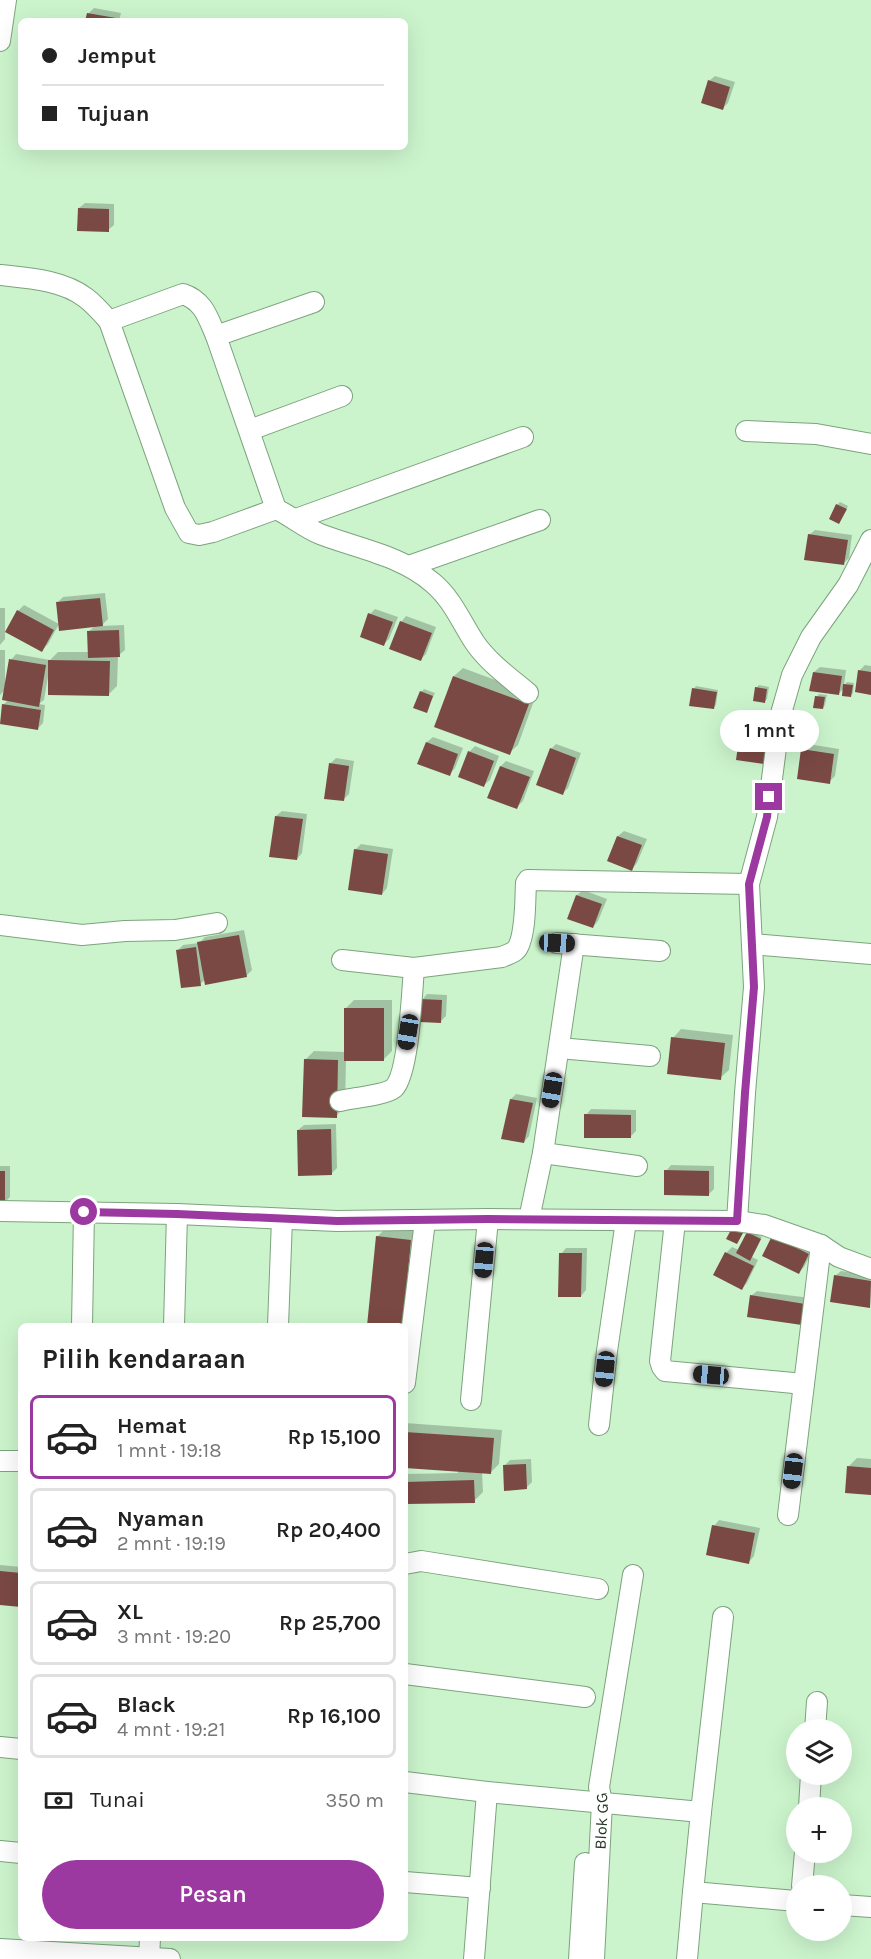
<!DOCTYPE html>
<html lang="id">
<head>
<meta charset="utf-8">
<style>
	body { margin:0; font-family:Karla,sans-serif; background:#f6f6f6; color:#222; height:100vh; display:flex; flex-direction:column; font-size:22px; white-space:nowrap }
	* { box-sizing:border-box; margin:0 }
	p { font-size:20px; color:#767676 }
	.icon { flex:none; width:33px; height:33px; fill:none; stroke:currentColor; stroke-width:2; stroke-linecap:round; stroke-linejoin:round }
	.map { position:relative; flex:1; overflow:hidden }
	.details { position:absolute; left:18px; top:1323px; width:390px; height:618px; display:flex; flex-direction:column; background:#fff; border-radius:9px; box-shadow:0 6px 24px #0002 }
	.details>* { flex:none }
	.top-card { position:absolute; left:18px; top:18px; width:390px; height:132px; border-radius:9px; box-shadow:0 6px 24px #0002; display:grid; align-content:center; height:132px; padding:0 24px; background:#fff }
	.controls { position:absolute; left:786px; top:1719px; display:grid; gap:12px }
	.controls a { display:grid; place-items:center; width:66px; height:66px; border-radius:50%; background:#fff; box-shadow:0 6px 24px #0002; font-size:30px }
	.end { position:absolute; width:27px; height:27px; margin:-14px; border:8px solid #9b39a0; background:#fff; box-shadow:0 0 0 3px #fff }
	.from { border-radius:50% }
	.bubble { position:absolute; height:42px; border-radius:21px; background:#fff; box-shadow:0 6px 24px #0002; font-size:20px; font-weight:600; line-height:42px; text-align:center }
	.car { position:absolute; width:18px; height:36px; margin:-18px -9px; border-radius:8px; box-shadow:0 0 4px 2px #0007; background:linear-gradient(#222 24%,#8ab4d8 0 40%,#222 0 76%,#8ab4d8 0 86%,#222 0) }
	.top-card b { display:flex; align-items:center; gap:21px; height:57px; font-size:22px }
	.top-card b+b { border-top:2px solid #e0e0e0 }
	.top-card i { width:15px; height:15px; background:#222 }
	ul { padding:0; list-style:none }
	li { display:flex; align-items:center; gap:18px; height:84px; margin:0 12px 9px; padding:0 12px; border:3px solid #e0e0e0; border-radius:9px }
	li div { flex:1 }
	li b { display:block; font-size:22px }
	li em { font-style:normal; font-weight:600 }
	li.on { border-color:#9b39a0 }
	li>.icon { width:54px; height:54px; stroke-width:1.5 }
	h2 { padding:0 24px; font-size:27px; line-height:72px }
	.pay { display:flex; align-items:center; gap:15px; height:66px; padding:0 24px; font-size:22px }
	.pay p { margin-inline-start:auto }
	.primary-button { display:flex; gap:12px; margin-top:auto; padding:12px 24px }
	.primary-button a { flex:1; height:69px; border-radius:36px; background:#9b39a0; color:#fff; font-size:24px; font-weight:600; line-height:69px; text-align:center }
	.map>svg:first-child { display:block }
	.shadow { fill:#0003 }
	.building { fill:#7b4944 }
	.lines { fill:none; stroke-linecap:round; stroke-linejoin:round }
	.minor-casing { stroke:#7ca37d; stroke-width:22 }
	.minor { stroke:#fff; stroke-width:20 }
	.route { stroke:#9b39a0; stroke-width:8 }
	.labels { text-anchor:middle; stroke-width:6; stroke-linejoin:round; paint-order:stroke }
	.street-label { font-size:16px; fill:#263626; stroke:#cbf4cc }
</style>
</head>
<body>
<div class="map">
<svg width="871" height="1959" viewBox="0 0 871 1959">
	<rect width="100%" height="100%" fill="#cbf4cc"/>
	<g class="shadow">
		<path d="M94,8L121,13L119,21H87L88,14Z"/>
		<path d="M715,76L735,82L728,103L722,109L709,81Z"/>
		<path d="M85,203L114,204V225L108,230L79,208Z"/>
		<path d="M840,502L848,506L839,523L837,505Z"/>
		<path d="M815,530L852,535L849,558L843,564L809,535Z"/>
		<path d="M105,593L108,619L101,626L124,625L125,650L118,656L117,686L109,694L48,677L44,700L39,704L45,705L43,723L37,729L3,705L8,700L5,690L0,695V650H5V683H6L11,660L16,654L50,660L58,652H89L88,632L95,626L58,602L63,597Z"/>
		<path d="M24,605L59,624L48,644L42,650L18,611Z"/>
		<path d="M0,608H5V639L0,645Z"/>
		<path d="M375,609L398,617L389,639L384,644L370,614Z"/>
		<path d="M406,616L436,627L426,654L421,659L401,622Z"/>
		<path d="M865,665L871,666V693L859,671Z"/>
		<path d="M820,667L846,670L844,685L847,682L854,683L853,693L850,696L844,688L838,694L814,672Z"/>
		<path d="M463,668L536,695L518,745L509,753L454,676Z"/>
		<path d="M759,685L769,687L767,699L765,701L756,688Z"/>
		<path d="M696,686L718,690L716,705L713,708L694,689Z"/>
		<path d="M424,689L435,693L426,712L421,692Z"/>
		<path d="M819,694L827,695L825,705L823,708L817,697Z"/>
		<path d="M748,719L774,723L769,757L763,763L743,724Z"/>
		<path d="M433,737L463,748L455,768L450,774L419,763L427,742Z"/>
		<path d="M556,744L581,753L568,788L563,793L551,749Z"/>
		<path d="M808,744L839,749L835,776L829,782L803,750Z"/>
		<path d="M475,746L499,756L490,780L484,785L469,752Z"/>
		<path d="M336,758L354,761L349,794L343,800L330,764Z"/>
		<path d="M506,761L534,771L523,801L517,807L501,766Z"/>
		<path d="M282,811L307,814L302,853L297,859L276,816Z"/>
		<path d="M624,831L647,839L637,863L632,869L618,836Z"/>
		<path d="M361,844L393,849L387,888L382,894L355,850Z"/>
		<path d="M583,890L607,899L598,921L593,927L569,918L577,895Z"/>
		<path d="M244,930L252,970L246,976L206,979L200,984L177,951L183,945L199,943L205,937Z"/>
		<path d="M427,994L447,995L446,1016L440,1022L422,1000Z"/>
		<path d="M354,1000H392V1051L383,1060H346L345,1107L336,1116L306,1059L314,1051L345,1052L346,1008Z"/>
		<path d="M681,1029L733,1035L729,1070L720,1078L673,1038Z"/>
		<path d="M516,1094L537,1098L529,1136L524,1142L511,1099Z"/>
		<path d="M591,1109L636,1110V1131L630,1137L586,1115Z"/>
		<path d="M336,1124L337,1168L331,1174L298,1130L304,1125Z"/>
		<path d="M671,1165L714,1166V1189L708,1195L666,1171Z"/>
		<path d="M0,1166H10V1197L4,1203H0Z"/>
		<path d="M386,1228L419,1231L405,1326H369L377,1237Z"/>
		<path d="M750,1231L762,1237L752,1257L758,1260L747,1283L742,1288L715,1275L727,1252L732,1247L739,1250Z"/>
		<path d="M773,1237L814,1248L804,1267L798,1273Z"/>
		<path d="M566,1248H587L586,1290L581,1296L561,1254Z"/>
		<path d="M841,1271L871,1275L870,1306L835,1276Z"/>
		<path d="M757,1291L810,1298L807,1318L751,1296Z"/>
		<path d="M405,1423L502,1430L499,1464L490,1473L482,1472L483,1492L474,1501L405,1503V1474L458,1473V1470L405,1467Z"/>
		<path d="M857,1458L871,1459V1494L848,1467Z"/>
		<path d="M531,1459L532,1482L526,1488L504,1466L510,1460Z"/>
		<path d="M719,1520L760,1528L754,1556L749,1562L714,1526Z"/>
		<path d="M0,1565L21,1567V1604L0,1603Z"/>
	</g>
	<g class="building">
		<path d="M87,13L116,18V21H85Z"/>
		<path d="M708,80L730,87L723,110L701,103Z"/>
		<path d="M78,208L109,209V232L77,231Z"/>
		<path d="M836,504L847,509L839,524L829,519Z"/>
		<path d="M808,534L848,540L844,565L804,560Z"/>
		<path d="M100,598L103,626L59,631L56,602Z"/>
		<path d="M17,610L54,630L42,652L5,632Z"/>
		<path d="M368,613L393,622L384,646L360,637Z"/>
		<path d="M400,621L432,633L421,661L389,649Z"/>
		<path d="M119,630L120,657L88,658L87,631Z"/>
		<path d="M9,659L46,665L39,707L2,700Z"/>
		<path d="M48,660L110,661L109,696L48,695Z"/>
		<path d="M858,670L871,672V695L855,692Z"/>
		<path d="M813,672L842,676L839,695L809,691Z"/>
		<path d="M453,676L529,704L510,755L434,727Z"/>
		<path d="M843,684L853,685L851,697L842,696Z"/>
		<path d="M755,687L767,689L765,703L753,701Z"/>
		<path d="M692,688L717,692L714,709L689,706Z"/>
		<path d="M420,691L433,696L427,713L413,708Z"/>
		<path d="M815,696L825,697L823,709L813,708Z"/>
		<path d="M2,704L41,710L38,730L0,724Z"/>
		<path d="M741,724L769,728L764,764L736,760Z"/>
		<path d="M426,742L458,754L450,776L417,764Z"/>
		<path d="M550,748L576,758L563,795L536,785Z"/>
		<path d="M801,749L834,754L830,784L797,779Z"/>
		<path d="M468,751L494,761L484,787L458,777Z"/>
		<path d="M329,763L349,766L344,801L324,799Z"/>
		<path d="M500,766L530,777L517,809L487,798Z"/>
		<path d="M275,816L303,819L297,860L269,857Z"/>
		<path d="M617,836L642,845L632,871L607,861Z"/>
		<path d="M354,849L388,854L382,895L348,890Z"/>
		<path d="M576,895L602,904L593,928L567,919Z"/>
		<path d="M239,935L247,977L205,985L197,942Z"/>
		<path d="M196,947L201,986L181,988L176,950Z"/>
		<path d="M420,999L442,1000L441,1023L420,1022Z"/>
		<rect x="344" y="1008" width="40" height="53"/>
		<path d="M671,1037L725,1043L721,1080L667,1074Z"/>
		<path d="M304,1059L338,1060L337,1118L302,1117Z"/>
		<path d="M510,1099L533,1103L524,1143L501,1139Z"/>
		<path d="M584,1114L631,1115V1138H584Z"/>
		<path d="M331,1129L332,1175L298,1176L297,1130Z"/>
		<path d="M664,1170L709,1171V1196L664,1195Z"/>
		<rect x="0" y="1171" width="5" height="33"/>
		<path d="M732,1228L743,1233L737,1244L726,1239Z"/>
		<path d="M747,1232L761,1239L750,1261L736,1253Z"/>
		<path d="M376,1236L411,1240L403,1326H367Z"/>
		<path d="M772,1236L809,1254L799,1274L762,1256Z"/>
		<path d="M725,1252L754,1266L742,1290L713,1275Z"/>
		<path d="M559,1253H582L581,1297H558Z"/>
		<path d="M834,1275L871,1281L870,1308L830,1302Z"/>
		<path d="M750,1295L805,1304L802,1325L747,1317Z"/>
		<path d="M405,1432L494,1438L491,1474L405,1468Z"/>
		<path d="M526,1464L527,1489L504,1491L503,1465Z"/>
		<path d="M847,1466L871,1468V1495L845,1493Z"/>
		<path d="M474,1480L475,1503L405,1504V1482Z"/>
		<path d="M712,1525L755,1533L749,1564L706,1555Z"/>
		<path d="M0,1571L21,1573V1607L0,1605Z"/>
	</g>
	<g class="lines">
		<g class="minor-casing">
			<g id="minor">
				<path d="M0,41L6,0"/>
				<path d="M0,275C28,278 63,280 86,298C94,304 102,313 109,321L183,294C204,301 208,318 216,336L276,509"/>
				<path d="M109,321L175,508L189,533L199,535L213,532L276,509C291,516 305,528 320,534C359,549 400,555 433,583C453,600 461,622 475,643C489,663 510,678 528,693"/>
				<path d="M216,336L314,302"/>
				<path d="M250,430L342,396"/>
				<path d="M746,431L816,434L871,444"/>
				<path d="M296,519L523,437"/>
				<path d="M409,566L540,520"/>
				<path d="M0,925L82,935L125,931L175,930L217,923"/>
				<path d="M557,943L660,951"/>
				<path d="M752,944L871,954"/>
				<path d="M342,960L414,968L502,957C508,954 515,953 518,947C526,932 525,900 526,883L528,880L749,884"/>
				<path d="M559,1048L650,1056"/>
				<path d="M340,1101C352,1098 386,1095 394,1088C409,1073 412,991 414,968"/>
				<path d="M543,1153L637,1166"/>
				<path d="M0,1211L177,1214L337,1221L488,1219L737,1221L764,1225L821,1245L839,1257L871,1269"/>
				<path d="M529,1219L543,1153L574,944"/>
				<path d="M675,1221L660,1361L662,1367L665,1371L804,1384"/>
				<path d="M737,1221L745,1093L754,987L749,884L767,817L780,717L792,675L811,637L848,585L871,540"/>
				<path d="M82,1326L84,1212"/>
				<path d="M174,1326L177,1214"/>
				<path d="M278,1326L282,1219"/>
				<path d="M405,1383L425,1221"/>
				<path d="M471,1400L488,1219"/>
				<path d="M599,1425L607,1351L626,1221"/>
				<path d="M0,1461H21"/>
				<path d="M788,1515L821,1245"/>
				<path d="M405,1564L421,1561L598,1589"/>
				<path d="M405,1674L585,1697"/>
				<path d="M815,1730L817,1702"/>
				<path d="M0,1747L21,1749"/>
				<path d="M405,1782L487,1792L701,1812"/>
				<path d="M809,1808L811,1774"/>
				<path d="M0,1851L21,1853"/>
				<path d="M405,1882L480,1888"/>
				<path d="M802,1886L805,1852"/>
				<path d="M693,1892L701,1812L723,1617"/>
				<path d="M842,1905L871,1907"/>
				<path d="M0,1949L170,1959"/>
				<path d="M149,1959L150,1938"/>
				<path d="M474,1959L487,1792"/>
				<path d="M579,1959L585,1863"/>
				<path id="s1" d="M594,1959L602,1803L599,1787L633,1575"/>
				<path d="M687,1959L693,1892L796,1901"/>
			</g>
		</g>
		<use href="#minor" class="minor"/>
	</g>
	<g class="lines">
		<path class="route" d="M84,1212L177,1214L337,1221L488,1219L737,1221L745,1093L754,987L749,884L767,817L769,797"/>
	</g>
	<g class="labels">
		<g class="street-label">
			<text dy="6" stroke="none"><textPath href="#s1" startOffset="138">Blok GG</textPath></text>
		</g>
	</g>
</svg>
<div class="controls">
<a><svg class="icon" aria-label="layers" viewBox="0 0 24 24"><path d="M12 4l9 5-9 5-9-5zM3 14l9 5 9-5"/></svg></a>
<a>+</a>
<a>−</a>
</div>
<i class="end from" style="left:84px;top:1212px"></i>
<i class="end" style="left:769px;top:797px"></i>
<div class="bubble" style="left:720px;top:710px;width:99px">1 mnt</div>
<i class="car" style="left:557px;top:943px;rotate:92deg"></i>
<i class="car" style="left:408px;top:1032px;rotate:189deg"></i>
<i class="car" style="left:552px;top:1090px;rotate:189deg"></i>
<i class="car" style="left:484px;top:1260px;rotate:185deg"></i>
<i class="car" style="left:605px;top:1369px;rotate:186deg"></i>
<i class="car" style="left:711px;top:1375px;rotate:275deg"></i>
<i class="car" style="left:793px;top:1471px;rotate:187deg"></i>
<div class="top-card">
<b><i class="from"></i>Jemput</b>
<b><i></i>Tujuan</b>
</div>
<section class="details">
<h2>Pilih kendaraan</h2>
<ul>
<li class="on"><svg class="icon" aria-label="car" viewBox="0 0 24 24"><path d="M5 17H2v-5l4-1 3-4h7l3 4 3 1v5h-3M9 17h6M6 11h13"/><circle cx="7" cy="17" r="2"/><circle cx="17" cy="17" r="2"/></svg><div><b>Hemat</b><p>1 mnt · 19:18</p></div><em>Rp 15,100</em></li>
<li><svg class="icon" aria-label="car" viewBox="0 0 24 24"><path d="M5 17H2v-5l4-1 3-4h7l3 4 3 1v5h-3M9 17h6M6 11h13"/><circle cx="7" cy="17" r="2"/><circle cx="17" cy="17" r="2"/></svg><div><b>Nyaman</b><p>2 mnt · 19:19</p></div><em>Rp 20,400</em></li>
<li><svg class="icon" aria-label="car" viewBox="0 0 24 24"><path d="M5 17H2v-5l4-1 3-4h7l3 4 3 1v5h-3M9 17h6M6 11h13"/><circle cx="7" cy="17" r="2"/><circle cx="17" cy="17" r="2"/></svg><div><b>XL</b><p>3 mnt · 19:20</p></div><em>Rp 25,700</em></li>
<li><svg class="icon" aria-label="car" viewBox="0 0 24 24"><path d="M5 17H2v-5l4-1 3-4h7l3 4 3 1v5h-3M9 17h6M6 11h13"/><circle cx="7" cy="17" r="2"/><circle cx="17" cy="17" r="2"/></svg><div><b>Black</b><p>4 mnt · 19:21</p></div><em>Rp 16,100</em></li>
</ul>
<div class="pay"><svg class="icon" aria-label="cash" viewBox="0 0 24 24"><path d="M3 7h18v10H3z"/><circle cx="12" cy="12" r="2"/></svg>Tunai<p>350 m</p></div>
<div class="primary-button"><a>Pesan</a></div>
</section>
</div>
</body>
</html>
